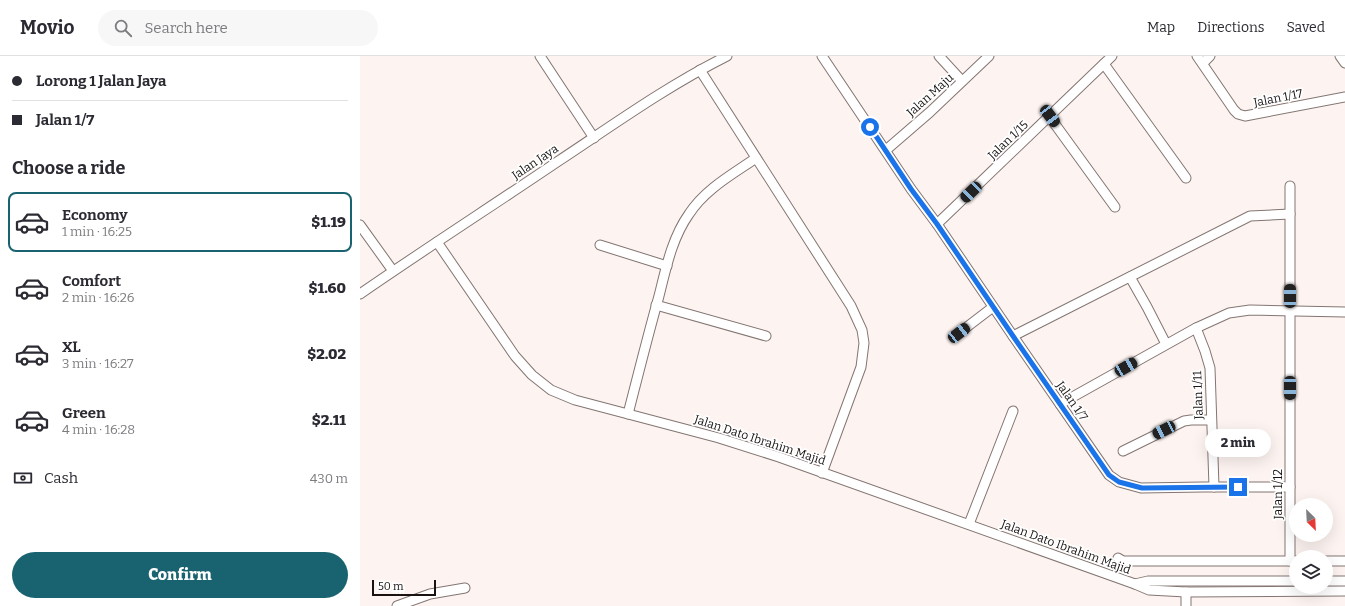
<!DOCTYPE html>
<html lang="en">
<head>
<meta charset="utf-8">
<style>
	body { margin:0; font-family:Bitter,serif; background:#f7f7f7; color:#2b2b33; height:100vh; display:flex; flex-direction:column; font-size:15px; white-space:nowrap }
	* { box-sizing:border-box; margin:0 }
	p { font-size:13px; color:#7c7c81 }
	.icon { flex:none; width:22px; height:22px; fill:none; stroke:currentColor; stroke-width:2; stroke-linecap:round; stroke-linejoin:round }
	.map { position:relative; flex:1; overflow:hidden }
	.panel { display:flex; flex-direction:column; background:#fff; width:360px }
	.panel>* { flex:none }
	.hud { display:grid; align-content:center; height:88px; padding:0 12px; background:#fff }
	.needle { width:26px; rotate:156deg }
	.buttons { position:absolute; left:929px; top:442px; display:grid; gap:8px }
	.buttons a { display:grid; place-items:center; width:44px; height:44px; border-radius:50%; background:#fff; box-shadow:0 4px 16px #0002; font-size:20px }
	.scale { position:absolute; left:12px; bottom:10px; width:64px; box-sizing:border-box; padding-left:4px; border:2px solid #181312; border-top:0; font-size:11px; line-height:14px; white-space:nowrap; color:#181312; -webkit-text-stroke:3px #fff; paint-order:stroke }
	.end { position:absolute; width:18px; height:18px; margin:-9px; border:5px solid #1a73e8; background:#fff; box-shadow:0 0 0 2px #fff }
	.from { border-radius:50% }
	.bubble { position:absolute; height:28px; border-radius:14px; background:#fff; box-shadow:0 4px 16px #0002; font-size:13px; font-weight:800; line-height:28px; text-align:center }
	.car { position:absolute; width:12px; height:24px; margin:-12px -6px; border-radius:5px; box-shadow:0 0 3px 1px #0007; background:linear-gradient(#222 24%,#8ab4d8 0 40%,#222 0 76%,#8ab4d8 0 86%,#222 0) }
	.hud b { display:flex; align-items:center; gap:14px; height:38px; font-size:15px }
	.hud b+b { border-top:1px solid #e1e1e2 }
	.hud i { width:10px; height:10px; background:#2b2b33 }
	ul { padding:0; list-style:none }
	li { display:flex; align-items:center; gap:12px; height:60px; margin:0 8px 6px; padding:0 4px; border:2px solid transparent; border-radius:8px }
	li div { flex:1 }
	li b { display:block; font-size:15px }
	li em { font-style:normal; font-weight:800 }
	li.on { border-color:#196370 }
	li>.icon { width:36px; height:36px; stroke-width:1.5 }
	h2 { padding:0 12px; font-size:18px; line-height:48px }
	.pay { display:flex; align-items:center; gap:10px; height:44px; padding:0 12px; font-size:15px }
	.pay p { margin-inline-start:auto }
	.cta { display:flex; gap:8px; margin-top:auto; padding:8px 12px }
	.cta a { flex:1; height:46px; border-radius:24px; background:#196370; color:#fff; font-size:16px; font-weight:800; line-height:46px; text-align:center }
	header { display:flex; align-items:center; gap:24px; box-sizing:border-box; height:56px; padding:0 20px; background:#fff; border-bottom:1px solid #e1e1e2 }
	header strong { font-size:19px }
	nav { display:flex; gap:22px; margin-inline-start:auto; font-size:14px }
	.search { width:280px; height:36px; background:#f7f7f7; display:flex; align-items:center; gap:10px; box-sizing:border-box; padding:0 14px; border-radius:22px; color:#7c7c81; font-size:15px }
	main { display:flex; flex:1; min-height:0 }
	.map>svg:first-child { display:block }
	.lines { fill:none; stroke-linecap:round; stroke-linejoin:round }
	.minor-casing { stroke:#837572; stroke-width:11 }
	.minor { stroke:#fff; stroke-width:9 }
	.route { stroke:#1a73e8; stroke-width:5 }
	.labels { text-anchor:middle; stroke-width:3.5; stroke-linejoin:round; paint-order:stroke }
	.street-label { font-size:12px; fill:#181312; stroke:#fff }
</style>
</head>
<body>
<header>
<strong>Movio</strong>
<div class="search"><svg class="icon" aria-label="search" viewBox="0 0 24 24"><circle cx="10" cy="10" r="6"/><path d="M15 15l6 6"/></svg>Search here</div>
<nav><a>Map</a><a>Directions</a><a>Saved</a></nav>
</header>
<main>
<section class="panel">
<div class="hud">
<b><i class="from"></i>Lorong 1 Jalan Jaya</b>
<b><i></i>Jalan 1/7</b>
</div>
<h2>Choose a ride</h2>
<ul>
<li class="on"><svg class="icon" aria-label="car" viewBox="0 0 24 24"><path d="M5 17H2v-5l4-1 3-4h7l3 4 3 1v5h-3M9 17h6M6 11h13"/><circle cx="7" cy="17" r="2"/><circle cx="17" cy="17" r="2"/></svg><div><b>Economy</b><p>1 min · 16:25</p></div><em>$1.19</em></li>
<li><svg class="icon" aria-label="car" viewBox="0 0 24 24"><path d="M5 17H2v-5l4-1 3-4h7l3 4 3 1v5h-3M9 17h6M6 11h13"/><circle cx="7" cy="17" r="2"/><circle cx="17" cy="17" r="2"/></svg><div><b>Comfort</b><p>2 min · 16:26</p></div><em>$1.60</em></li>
<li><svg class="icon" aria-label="car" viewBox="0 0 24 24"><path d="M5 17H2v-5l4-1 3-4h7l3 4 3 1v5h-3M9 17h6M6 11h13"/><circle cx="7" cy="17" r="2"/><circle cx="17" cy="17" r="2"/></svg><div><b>XL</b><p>3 min · 16:27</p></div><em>$2.02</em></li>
<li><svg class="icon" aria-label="car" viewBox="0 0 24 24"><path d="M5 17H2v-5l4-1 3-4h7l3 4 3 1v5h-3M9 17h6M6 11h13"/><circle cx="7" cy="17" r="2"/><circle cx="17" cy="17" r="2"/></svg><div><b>Green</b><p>4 min · 16:28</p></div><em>$2.11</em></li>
</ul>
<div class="pay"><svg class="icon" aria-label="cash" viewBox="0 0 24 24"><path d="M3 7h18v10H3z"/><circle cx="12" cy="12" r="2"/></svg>Cash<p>430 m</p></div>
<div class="cta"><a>Confirm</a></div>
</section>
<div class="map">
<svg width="985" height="550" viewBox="0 0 985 550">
	<rect width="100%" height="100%" fill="#fdf4f1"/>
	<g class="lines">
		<g class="minor-casing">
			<g id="minor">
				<path d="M180,0L234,82"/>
				<path d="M462,0L551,133L577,168L653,280L749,419L759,426L781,432L843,431H930"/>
				<path d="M579,0L602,25"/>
				<path d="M837,0L874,54L878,58L885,60L985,41"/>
				<path d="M980,0L985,7"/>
				<path d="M843,7L850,0"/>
				<path d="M744,8L826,122"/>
				<path d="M340,14L491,250L502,274L504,287L501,311L462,417"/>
				<path d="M689,60L755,151"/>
				<path d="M526,94L570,56L629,0"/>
				<path d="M577,168L752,0"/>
				<path d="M0,169L33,215"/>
				<path d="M77,186L155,300L172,319L191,334L215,344L359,382L419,401L775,528L789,534L826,536L985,535"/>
				<path d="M240,189L307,210"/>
				<path d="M770,221L787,251L806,288"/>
				<path d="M0,238C65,193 132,150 197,106C253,69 307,30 367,0"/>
				<path d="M296,249L406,280"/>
				<path d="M836,272L845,295L850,312L854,431"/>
				<path d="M599,277L633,251"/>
				<path d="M653,280L890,160L930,158"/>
				<path d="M700,348L836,272L869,257L890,254L985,256"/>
				<path d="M268,358C278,319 288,279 299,240C306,212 312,182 329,158C345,133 373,118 396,102"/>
				<path d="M763,395L824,365L831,364H851"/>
				<path d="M609,468L653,355"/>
				<path d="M758,502L763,505H936"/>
				<path d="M930,505V130"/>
				<path d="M966,505H985"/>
				<path d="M966,525H985"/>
				<path d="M775,528L788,525H936"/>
				<path d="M37,550L70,538L105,532"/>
				<path d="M826,550V536"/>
			</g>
		</g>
		<use href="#minor" class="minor"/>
	</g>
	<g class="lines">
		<path class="route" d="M510,71L551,133L577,168L653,280L749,419L759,426L782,432L878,431"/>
	</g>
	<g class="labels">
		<g class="street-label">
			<text transform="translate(570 39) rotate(-42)" y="4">Jalan Maju</text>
			<text transform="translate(918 42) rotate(-11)" y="4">Jalan 1/17</text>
			<text transform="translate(648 84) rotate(-44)" y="4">Jalan 1/15</text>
			<text transform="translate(175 106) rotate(-34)" y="4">Jalan Jaya</text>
			<text transform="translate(838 339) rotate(-92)" y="4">Jalan 1/11</text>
			<text transform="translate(712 345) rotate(55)" y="4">Jalan 1/7</text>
			<text transform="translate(400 384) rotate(18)" y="4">Jalan Dato Ibrahim Majid</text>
			<text transform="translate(918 438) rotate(-90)" y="4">Jalan 1/12</text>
			<text transform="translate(706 491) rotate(20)" y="4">Jalan Dato Ibrahim Majid</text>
		</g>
	</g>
</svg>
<div class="buttons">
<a><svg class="needle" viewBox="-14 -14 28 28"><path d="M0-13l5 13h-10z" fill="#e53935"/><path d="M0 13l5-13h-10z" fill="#7c7c81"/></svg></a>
<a><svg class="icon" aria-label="layers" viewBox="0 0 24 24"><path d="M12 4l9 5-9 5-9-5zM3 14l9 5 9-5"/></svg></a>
</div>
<div class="scale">50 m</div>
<i class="end from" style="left:510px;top:71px"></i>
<i class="end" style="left:878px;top:431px"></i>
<div class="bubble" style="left:845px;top:373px;width:66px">2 min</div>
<i class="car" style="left:690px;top:60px;rotate:143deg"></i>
<i class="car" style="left:611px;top:136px;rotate:226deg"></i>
<i class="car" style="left:930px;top:240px;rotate:0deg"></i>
<i class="car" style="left:599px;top:277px;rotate:52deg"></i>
<i class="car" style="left:766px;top:311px;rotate:60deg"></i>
<i class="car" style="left:930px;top:332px;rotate:180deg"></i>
<i class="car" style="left:804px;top:374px;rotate:243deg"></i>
</div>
</main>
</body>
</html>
